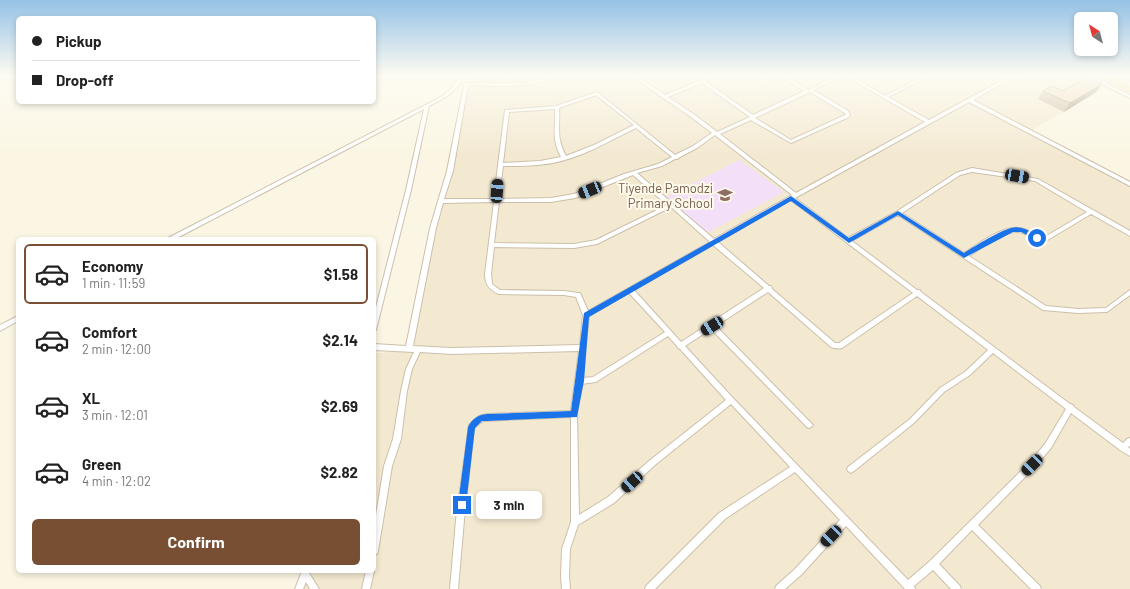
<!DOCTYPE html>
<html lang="en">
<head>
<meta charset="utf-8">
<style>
	body { margin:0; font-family:Barlow,sans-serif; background:#f6f6f6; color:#222; height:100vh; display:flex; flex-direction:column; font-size:15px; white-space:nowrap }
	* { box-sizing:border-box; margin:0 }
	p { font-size:13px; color:#767676 }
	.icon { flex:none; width:22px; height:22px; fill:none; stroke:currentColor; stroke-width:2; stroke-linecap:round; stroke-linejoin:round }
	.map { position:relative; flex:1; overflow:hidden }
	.panel { position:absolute; left:16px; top:237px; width:360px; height:336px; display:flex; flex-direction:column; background:#fff; border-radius:6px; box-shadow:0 2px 6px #0003 }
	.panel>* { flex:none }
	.hud { position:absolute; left:16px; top:16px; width:360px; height:88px; border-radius:6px; box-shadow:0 2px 6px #0003; display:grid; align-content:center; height:88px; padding:0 16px; background:#fff }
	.needle { width:26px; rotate:324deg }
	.buttons { position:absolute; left:1074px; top:12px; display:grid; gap:8px }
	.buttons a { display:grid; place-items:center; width:44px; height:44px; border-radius:6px; background:#fff; box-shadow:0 2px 6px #0003; font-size:20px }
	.end { position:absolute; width:18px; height:18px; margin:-9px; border:5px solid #1a73e8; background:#fff; box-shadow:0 0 0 2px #fff }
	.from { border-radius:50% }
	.bubble { position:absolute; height:28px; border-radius:6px; background:#fff; box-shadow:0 2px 6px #0003; font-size:13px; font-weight:700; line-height:28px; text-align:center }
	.car { position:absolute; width:12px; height:24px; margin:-12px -6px; border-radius:5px; box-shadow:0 0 3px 1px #0007; background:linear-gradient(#222 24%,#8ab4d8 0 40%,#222 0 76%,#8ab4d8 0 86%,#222 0) }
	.hud b { display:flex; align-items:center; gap:14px; height:38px; font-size:15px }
	.hud b+b { border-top:1px solid #e0e0e0 }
	.hud i { width:10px; height:10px; background:#222 }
	ul { padding:7px 0 0; list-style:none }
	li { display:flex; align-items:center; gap:12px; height:60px; margin:0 8px 6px; padding:0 8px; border:2px solid transparent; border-radius:6px }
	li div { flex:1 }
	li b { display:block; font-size:15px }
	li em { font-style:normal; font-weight:700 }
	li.selected { border-color:#794f34 }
	li>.icon { width:36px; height:36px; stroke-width:1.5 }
	.primary-button { display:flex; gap:8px; margin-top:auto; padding:8px 16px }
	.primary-button a { flex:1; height:46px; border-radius:6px; background:#794f34; color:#fff; font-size:16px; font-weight:700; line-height:46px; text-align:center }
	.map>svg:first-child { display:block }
	.residential { fill:#f3e9d1 }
	.education { fill:#f3e0f8 }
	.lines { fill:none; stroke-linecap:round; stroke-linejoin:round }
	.minor-casing { stroke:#ccbfaa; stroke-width:2 }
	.primary-casing { stroke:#ddd9d4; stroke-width:2 }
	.minor { fill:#fff; fill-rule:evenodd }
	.primary { fill:#f9e69c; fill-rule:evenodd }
	.wall { fill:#cebba1 }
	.shaded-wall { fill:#a89883 }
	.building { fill:#f0d9bb; stroke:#a89883 }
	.route { fill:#1a73e8 }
	.labels { text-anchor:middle; stroke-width:4; stroke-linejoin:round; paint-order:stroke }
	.education-label { font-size:13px; fill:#785e54; stroke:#fffae9; text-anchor:end }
</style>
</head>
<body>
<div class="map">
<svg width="1130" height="589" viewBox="0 0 1130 589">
	<rect width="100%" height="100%" fill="#fbf6e3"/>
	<path class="residential" d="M466,75H1022L1004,86L1024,75H1081L1107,87L1030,131L1130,183V589H294L301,571H374V353L408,351V349Z"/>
	<path class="education" d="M739,160L784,192L707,233L666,197Z"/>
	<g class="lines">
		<g class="minor-casing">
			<g id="minor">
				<path d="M459,75H463C459,92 443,99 429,106L411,190L376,330L374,331V315L406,190L424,109L175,239H167L168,238L439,98C448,92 456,86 459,75Z"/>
				<path d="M553,75H558C534,90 496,85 468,85L453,171L444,199H494L498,165L505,110L556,106L597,92L675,155L693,146L712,133L691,117L630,75H635L665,95L714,75H719V76L705,81L753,115L804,91L778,75H783L808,90L839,75H849L885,96L926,75H931L888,97L929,120L1012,75H1017L973,100L1130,182V186L969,102L795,198L848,238L896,212L956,173L972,168L1038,179L1130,231V236L1091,214L1046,241C1037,243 1031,236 1023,233C1008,227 981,248 969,256L1046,306L1078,309L1106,308L1130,290V295L1107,312L1078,313L1043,310L898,215L852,241L917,290H920L921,292L1070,404L1073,405L1074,407L1123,443L1127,439L1130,438V446L1128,447L1130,449V456L1120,450L1071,413L1051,448L1035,467L978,525L1040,586L1041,589H1031L972,530L939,564L960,586L961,589H951L933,570L914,586L915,589H905L846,526L801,575L785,589H775L776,586L795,569L840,520L795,472L725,519L655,589H645L646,586L719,513L790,467L731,404L655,465L614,503L578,525L570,549L569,576L570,589H562L561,576L562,549L571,522V417L483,421L474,428L464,520L458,589H450L456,520L469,425L479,416L487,414L571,411L579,351L451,354L420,352L412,369L407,391L401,439L392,466L378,551L377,554L374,555V527L384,466L393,439L401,391L406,369L414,352L374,350V344L406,346L430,228L447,171L464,85L461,84L463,83H526L536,81ZM844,75L925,122L796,193L720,134L751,120L791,143L849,117L850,114L847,110L813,90ZM702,83L750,117L717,132L695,115L668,97ZM810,92L843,112L846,114L845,115L791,140L755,118ZM596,95L634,125L594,145L566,156C556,138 560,127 559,108ZM555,109C556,129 551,138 561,157L540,161L503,163L509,112ZM636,128L672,157L658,164L624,174L574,194L551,198L499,199L503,166C520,166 537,166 553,163C583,157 609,141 636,128ZM715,135L792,195L714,239L637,173L662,166L675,159H678V158L697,148ZM972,172L1035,181L1087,212L1043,238C1035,236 1029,229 1020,228C1003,225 978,244 964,253L902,213L960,175ZM633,175L667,205L596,240L574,244L494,243L499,202H551L575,198ZM791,200L913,293L839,343H835L772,289L771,286H769L718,242ZM494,202L485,274C485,284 489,290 499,294L564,295L576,297L583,315L580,345L451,348L413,346L436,228L443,203ZM671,207L710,242L588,311L581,295L580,293H578L564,291L500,290L492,284L491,274L494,247L574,248L597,244ZM713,245L764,288L681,342L634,290ZM768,292L831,347C834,348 839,349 842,348L917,296L988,350L966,371L940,388L910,419L848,467L847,469L848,471L851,473L854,471L914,423L944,392L970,375L993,353L1066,409L1045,444L1029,463L930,561L908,580L733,398L685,346L711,329L807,427L809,428L811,427L813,425L811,423L716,326ZM629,293L665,332L593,377L582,378L589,316ZM668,336L677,346L678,348L680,349L726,400L649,461L608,497L579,515L577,414L581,384L596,382Z"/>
				<path d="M1084,75H1089L1130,95V98Z"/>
				<path d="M18,316V321L0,331V325Z"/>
				<path d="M302,571H310L309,573L319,589H310L306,582L303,589H295Z"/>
				<path d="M366,571H374L370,589H362Z"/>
			</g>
		</g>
		<g class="primary-casing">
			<path id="primary" d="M1095,75H1104L1130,87V92Z"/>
		</g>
		<use href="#minor" class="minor"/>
		<use href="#primary" class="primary"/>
	</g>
	<path class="wall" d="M1043,91H1063L1096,92L1064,112L1038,99Z"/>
	<path class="shaded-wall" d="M1102,84L1096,92L1064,112L1070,103Z"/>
	<path class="building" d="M1087,77L1102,84L1070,103L1043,91L1052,86L1063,91Z"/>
	<linearGradient id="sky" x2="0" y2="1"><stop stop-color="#95c2e6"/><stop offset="0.48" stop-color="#fdfbf2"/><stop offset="1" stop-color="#fdfbf2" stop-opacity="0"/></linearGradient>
	<rect width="1130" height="157" fill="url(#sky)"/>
	<path class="route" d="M791,196L849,238L898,211L964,253C975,246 999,231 1011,228C1021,225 1033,232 1040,238L1037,240L1021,232H1013L964,258L898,215L849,243L791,201L589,317L584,381L577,417L487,421H482L475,428L466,505L465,508H459L458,505L468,427C472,419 477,415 487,414L571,411L584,313Z"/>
	<defs>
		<g id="school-bare" transform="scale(1.2)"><path d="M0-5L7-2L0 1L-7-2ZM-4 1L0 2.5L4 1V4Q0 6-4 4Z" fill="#8d6e63" stroke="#fffae9" stroke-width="2.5" paint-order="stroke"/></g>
	</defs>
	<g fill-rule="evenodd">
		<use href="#school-bare" x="725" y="195"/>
	</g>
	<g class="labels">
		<g class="education-label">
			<text x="713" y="193">Tiyende Pamodzi<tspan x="713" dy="15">Primary School</tspan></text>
		</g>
	</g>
</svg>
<div class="buttons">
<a><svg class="needle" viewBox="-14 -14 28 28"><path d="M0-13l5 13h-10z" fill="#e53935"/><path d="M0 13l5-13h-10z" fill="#767676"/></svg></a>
</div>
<i class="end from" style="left:1037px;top:238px"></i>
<i class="end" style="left:462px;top:505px"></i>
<div class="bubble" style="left:476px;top:491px;width:66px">3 min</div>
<i class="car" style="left:1017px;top:176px;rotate:100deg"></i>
<i class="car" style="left:590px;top:190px;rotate:248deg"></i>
<i class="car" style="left:497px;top:191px;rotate:4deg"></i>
<i class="car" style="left:712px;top:326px;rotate:238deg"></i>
<i class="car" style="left:1032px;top:465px;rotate:225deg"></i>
<i class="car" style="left:632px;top:482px;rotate:228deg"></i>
<i class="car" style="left:831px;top:536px;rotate:224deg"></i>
<div class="hud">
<b><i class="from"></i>Pickup</b>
<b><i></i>Drop-off</b>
</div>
<section class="panel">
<ul>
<li class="selected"><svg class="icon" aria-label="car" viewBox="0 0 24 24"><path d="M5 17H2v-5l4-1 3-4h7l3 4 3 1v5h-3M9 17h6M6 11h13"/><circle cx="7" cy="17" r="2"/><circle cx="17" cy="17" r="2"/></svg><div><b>Economy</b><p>1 min · 11:59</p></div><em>$1.58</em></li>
<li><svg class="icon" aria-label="car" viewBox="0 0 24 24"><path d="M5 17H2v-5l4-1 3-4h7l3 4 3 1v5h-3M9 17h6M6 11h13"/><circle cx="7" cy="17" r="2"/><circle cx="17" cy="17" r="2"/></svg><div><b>Comfort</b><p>2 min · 12:00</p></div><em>$2.14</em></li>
<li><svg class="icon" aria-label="car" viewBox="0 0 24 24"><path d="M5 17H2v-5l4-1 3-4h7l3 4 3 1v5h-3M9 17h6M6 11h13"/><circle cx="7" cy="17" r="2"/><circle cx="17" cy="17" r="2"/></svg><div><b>XL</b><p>3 min · 12:01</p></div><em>$2.69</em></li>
<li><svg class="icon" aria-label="car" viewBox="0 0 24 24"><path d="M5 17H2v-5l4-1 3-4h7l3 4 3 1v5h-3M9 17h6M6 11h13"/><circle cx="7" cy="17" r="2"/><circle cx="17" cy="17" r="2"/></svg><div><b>Green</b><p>4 min · 12:02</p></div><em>$2.82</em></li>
</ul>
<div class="primary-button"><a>Confirm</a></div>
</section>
</div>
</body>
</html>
